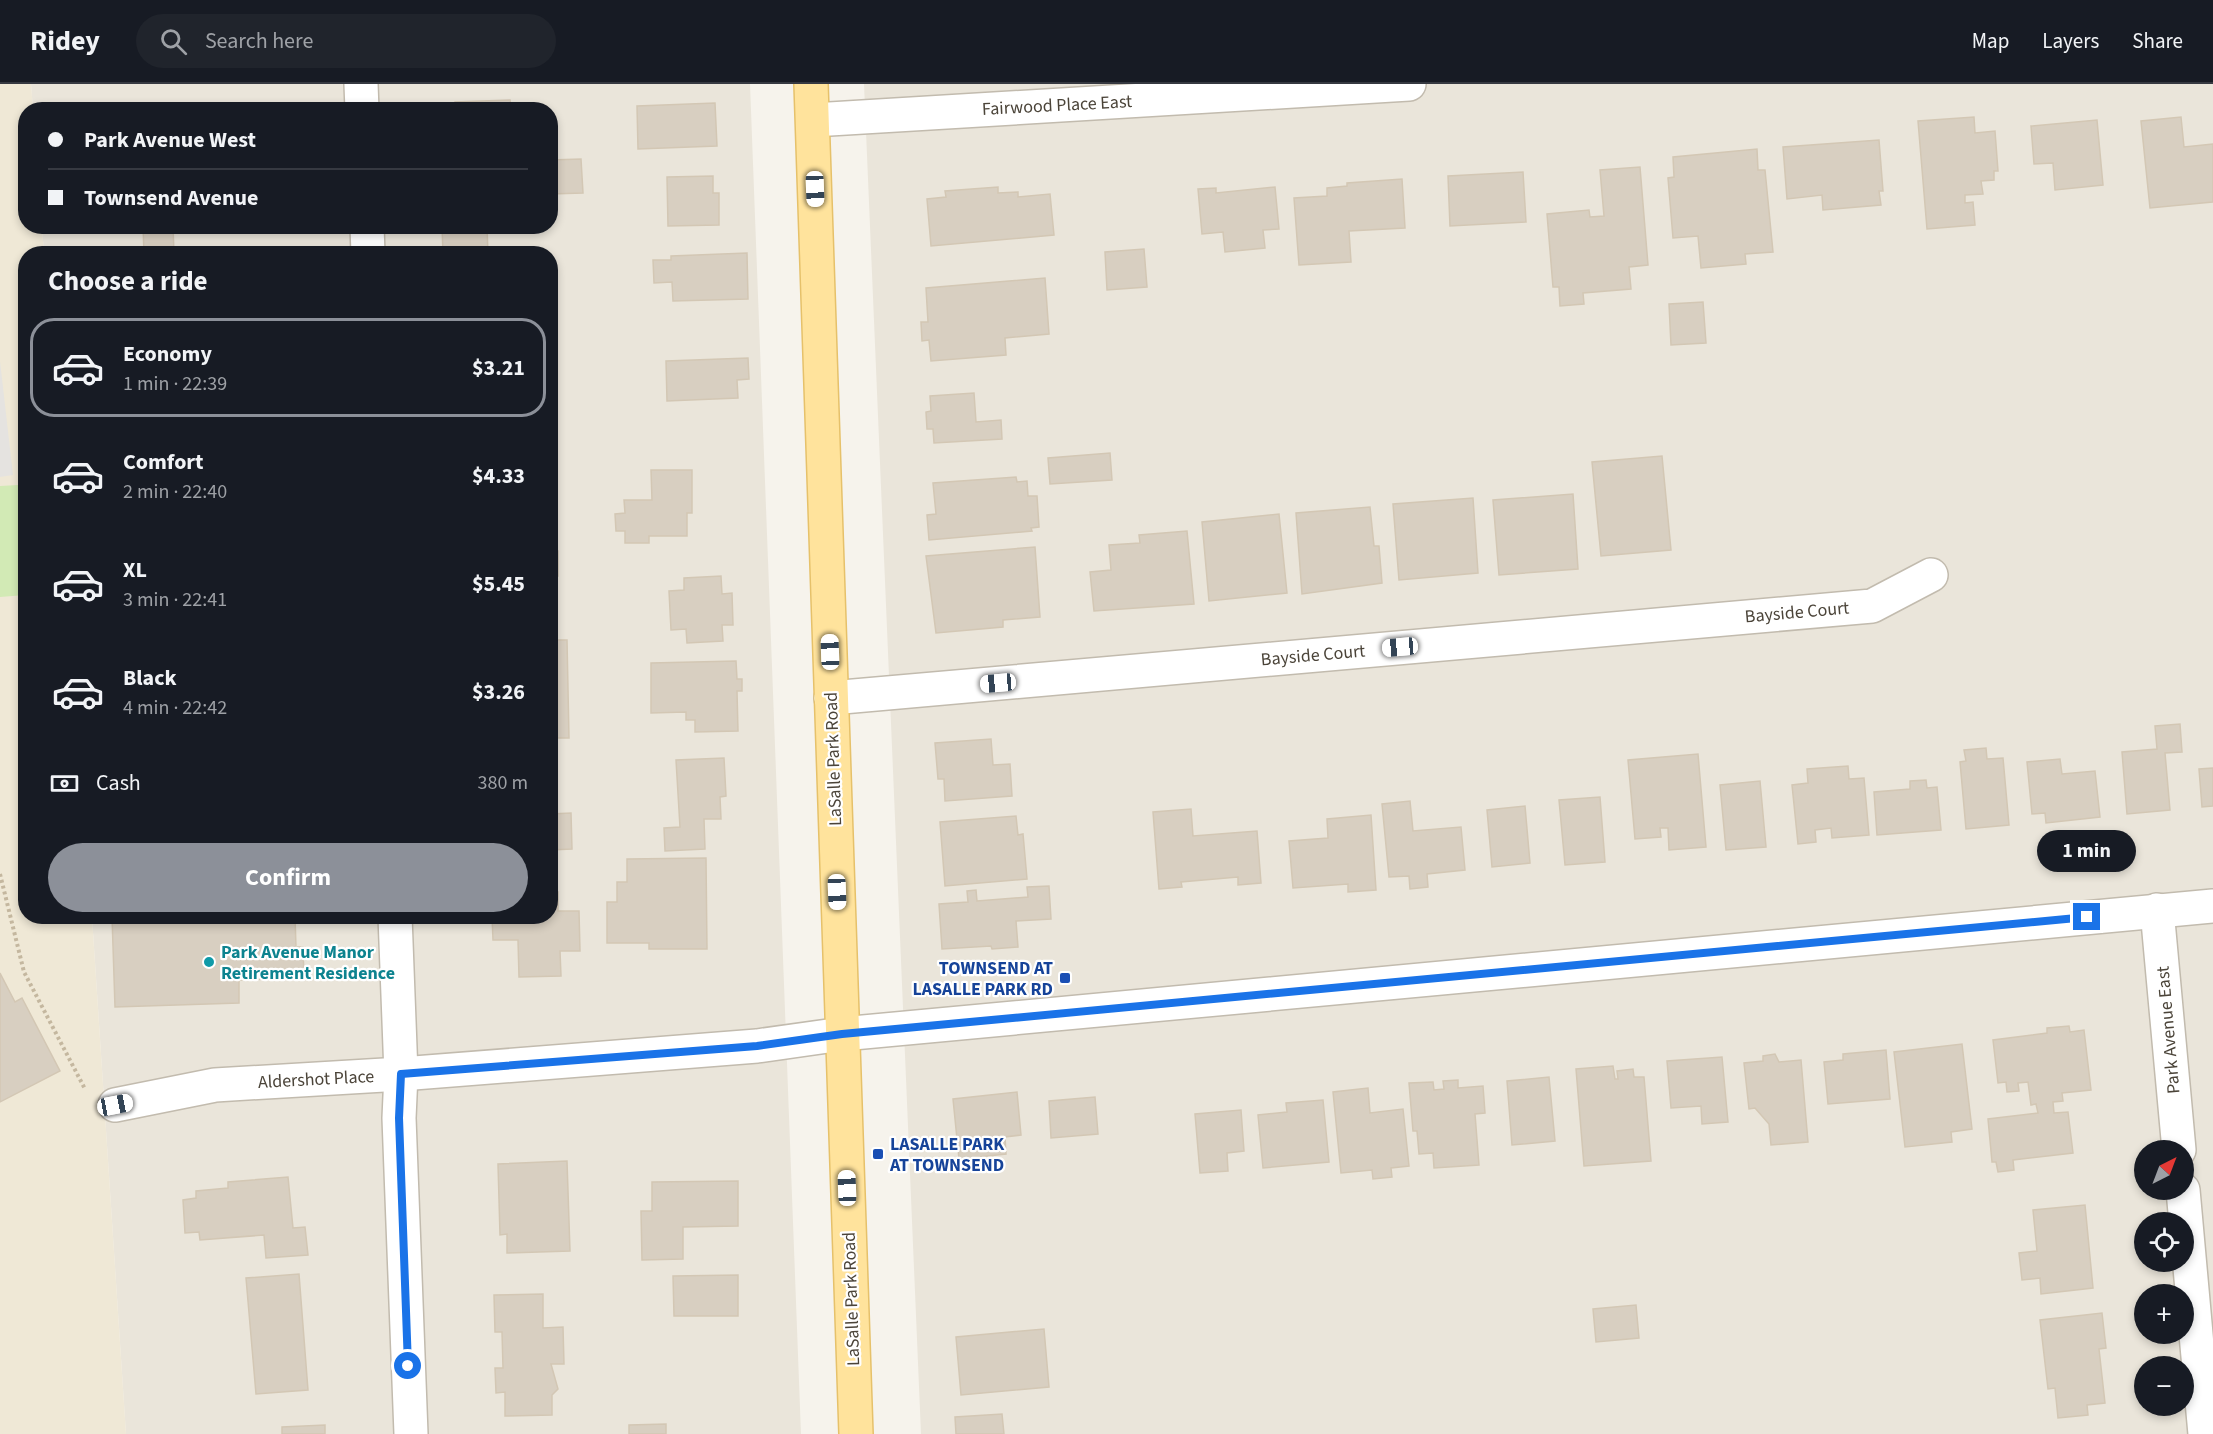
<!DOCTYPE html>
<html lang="en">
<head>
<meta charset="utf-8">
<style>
	body { margin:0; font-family:"Source Sans 3",sans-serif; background:#20242c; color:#f1f3f6; height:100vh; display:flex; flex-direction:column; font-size:22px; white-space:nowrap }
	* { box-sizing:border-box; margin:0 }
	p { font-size:20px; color:#9ea1a6 }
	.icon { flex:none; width:33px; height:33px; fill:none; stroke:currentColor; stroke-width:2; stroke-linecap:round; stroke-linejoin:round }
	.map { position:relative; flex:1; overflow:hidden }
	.panel { position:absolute; left:18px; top:162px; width:540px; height:678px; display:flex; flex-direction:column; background:#171b24; border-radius:24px; box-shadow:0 3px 9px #0003 }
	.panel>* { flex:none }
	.guide { position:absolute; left:18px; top:18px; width:540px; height:132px; border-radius:24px; box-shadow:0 3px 9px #0003; display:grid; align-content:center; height:132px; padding:0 30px; background:#171b24 }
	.needle { width:39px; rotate:42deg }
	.controls { position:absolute; left:2134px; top:1056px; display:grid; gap:12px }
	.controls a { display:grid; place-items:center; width:60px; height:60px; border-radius:50%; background:#171b24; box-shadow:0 3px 9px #0003; font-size:30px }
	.end { position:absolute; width:27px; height:27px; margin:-14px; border:8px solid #1a73e8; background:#fff; box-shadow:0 0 0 3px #fff }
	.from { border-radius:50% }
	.bubble { position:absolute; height:42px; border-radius:21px; background:#171b24; box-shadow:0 3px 9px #0003; font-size:20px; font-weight:700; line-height:42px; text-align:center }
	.car { position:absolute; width:18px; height:36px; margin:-18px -9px; border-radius:8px; box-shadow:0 0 4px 2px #0007; background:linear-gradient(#fff 24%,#345 0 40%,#fff 0 76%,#345 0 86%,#fff 0) }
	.guide b { display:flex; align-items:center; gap:21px; height:57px; font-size:22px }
	.guide b+b { border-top:2px solid #363941 }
	.guide i { width:15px; height:15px; background:#f1f3f6 }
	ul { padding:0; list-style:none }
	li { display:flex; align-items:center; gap:18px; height:99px; margin:0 12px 9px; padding:0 18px; border:3px solid transparent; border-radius:24px }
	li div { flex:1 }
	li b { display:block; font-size:22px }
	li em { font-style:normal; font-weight:700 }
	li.active { border-color:#8c9099 }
	li>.icon { width:54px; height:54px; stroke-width:1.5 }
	h2 { padding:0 30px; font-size:27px; line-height:72px }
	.pay { display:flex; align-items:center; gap:15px; height:66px; padding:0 30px; font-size:22px }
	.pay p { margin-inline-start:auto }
	.button { display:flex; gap:12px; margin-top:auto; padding:12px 30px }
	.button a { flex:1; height:69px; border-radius:36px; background:#8c9099; color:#fff; font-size:24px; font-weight:700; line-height:69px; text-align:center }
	header { display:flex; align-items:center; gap:36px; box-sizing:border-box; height:84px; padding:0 30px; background:#171b24; border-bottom:2px solid #363941 }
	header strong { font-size:28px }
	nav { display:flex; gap:33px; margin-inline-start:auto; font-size:21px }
	.search { width:420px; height:54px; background:#20242c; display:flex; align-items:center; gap:15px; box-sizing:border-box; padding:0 21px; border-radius:33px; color:#9ea1a6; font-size:22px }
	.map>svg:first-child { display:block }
	.residential { fill:#eae5da; fill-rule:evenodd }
	.education { fill:#efe8d6 }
	.green { fill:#d2eab5 }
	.parking { fill:#e5e3e0 }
	.building { fill:#d8cfc1; stroke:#d3c7b4; stroke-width:1.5 }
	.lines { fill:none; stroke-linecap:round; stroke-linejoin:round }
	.minor-casing { stroke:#c2bbae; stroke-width:36 }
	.major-casing { stroke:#e6c16a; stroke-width:36 }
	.path { stroke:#c4b79f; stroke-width:4; stroke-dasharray:3 3; stroke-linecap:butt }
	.minor { stroke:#fff; stroke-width:33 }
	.major { stroke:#ffe39c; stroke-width:33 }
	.route { stroke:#1a73e8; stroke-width:8 }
	.culture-dot { fill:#0f9aa8; stroke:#fff; stroke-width:2 }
	.transit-dot { fill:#1a4fb4; stroke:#fff; stroke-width:2 }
	.labels { text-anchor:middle; stroke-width:4.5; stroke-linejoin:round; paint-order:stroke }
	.street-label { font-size:18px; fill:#4b4439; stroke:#fff }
	.culture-label { font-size:18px; font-weight:bold; fill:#0d838f; stroke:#fff; text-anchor:start }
	.transit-label { font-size:18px; font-weight:bold; fill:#164399; stroke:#fff; text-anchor:end }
</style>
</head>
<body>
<header>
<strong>Ridey</strong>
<div class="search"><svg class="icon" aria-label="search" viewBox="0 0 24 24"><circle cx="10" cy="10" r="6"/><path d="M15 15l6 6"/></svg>Search here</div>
<nav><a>Map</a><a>Layers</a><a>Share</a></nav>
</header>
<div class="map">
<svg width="2213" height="1350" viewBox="0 0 2213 1350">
	<rect width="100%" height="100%" fill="#f6f3ec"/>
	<g class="residential">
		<path d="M31,0H750L801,1350H126L92,833L550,832V170L44,169L42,143L550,142V26H33Z"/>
		<path d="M864,0H2213V1350H921ZM2145,1066H2184V1106H2145ZM2145,1138H2184V1178H2145ZM2145,1210H2184V1250H2145ZM2145,1282H2184V1322H2145Z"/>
	</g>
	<path class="education" d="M0,0H31L33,25L26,26V142L42,143L44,169L26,170V832L92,833L126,1350H0Z"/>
	<path class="green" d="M18,401L25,511L0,513V402Z"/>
	<path class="parking" d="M0,277L13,391L0,393Z"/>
	<g class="building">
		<path d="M510,16L511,23L546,22V26H455V18Z"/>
		<path d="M715,19L717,62L638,65L637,22Z"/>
		<path d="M1974,33L1975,49L1995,47L1998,87H1994V96L1981,97L1983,110L1965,111V119L1973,118L1975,141L1927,145L1918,37Z"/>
		<path d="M2181,33L2184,63L2213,60V118L2150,124L2141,37Z"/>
		<path d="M2097,36L2103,101L2055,106L2053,79L2034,80L2031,42Z"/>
		<path d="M1879,56L1883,107H1879L1881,121L1823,126L1822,111L1787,115L1783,63Z"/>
		<path d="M1757,65L1758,86H1765L1773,168L1745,170L1746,180L1701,184L1698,152L1673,154L1668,94L1674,93L1673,73Z"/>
		<path d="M581,75L583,109L550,110V76Z"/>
		<path d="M1640,83L1648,181L1629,183L1631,205L1583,209L1584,220L1560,222L1559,203H1553L1547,130L1589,126L1590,133L1604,132L1600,86Z"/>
		<path d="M1523,88L1526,138L1450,142L1448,92Z"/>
		<path d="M713,92V109H719V141L668,142L667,93Z"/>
		<path d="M1402,95L1405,144L1349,147L1351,178L1299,181L1294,114L1327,112V104L1347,102V99Z"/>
		<path d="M998,103V109L1018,108V113L1050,110L1054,151L931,162L927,115L946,113L945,107Z"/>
		<path d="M1275,103L1279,145L1263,146L1265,164L1225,168L1223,148L1202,150L1198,105L1216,104V109Z"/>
		<path d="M143,142H173L174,170H144Z"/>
		<path d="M442,142H493L487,143L488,170H443Z"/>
		<path d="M1144,165L1147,203L1107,206L1105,168Z"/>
		<path d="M747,169L748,215L673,217L672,198L654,199L653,176H671V172Z"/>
		<path d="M1045,194L1049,250L1005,254L1006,271L931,277L929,256L922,257L921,238H928L926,204Z"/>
		<path d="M1703,218L1706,259L1671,261L1669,220Z"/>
		<path d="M748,274L749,295L737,296L738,314L667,317L666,277Z"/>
		<path d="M974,309L976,338L1001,336L1002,355L934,359L933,345H927L926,328L931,327L930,312Z"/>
		<path d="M1110,369L1112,396L1050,400L1048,374Z"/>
		<path d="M1662,372L1671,466L1601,472L1592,378Z"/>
		<path d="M651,386H692V429H687V452H649V459H625V447H616L615,430L625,429L624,416H652Z"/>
		<path d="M1016,393L1017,398L1027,397L1028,412H1037L1039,443L1031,444L1032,447L929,456L927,431L936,430L933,399Z"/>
		<path d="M1573,410L1578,485L1499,491L1493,416Z"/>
		<path d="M1473,414L1478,489L1399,496L1393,420Z"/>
		<path d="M1370,423L1374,462H1379L1382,499L1302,510L1296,429Z"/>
		<path d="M1279,430L1287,509L1209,517L1202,438Z"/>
		<path d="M1187,447L1194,520L1094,527L1090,488L1111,486L1109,461L1140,459L1139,451Z"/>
		<path d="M1035,463L1040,533L1003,536V543L936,549L926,472Z"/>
		<rect x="550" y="467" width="8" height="25"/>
		<path d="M721,492L722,510L732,509L733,541H722L723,557L687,559L686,545L671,546L669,507L684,506V494Z"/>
		<path d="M550,556H567L569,654H550Z"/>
		<path d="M736,577L737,595H742V607H737L738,647L695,648V636H686V628L651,629V579Z"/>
		<path d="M2180,640L2182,668L2165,669L2170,726L2127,730L2122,668L2157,665L2155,642Z"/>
		<path d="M991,655L993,681L1010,680L1012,712L945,717L944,695H938L935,659Z"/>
		<path d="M1986,664L1987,675L2003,674L2009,741L1966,745L1960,678L1966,677L1964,666Z"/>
		<path d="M1698,670L1706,763L1669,766L1668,744H1660L1661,753L1635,755L1628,676Z"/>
		<path d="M724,674L726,712L720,713L721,735H704L705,765L665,767L664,744L680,743L676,676Z"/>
		<path d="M2060,675L2062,690L2095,687L2100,733L2046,739L2045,729L2032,730L2027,678Z"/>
		<path d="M1848,682L1849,695L1864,694L1869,751L1832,754L1831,744L1815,746L1816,758L1798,760L1792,701L1808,699L1807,685Z"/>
		<path d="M2213,684V722L2202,723L2199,685Z"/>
		<path d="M1926,696L1927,704L1937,703L1941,746L1877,751L1874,708L1910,705V697Z"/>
		<path d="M1760,697L1766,763L1726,766L1720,701Z"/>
		<path d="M1600,713L1605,778L1565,781L1559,716Z"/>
		<path d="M1410,717L1413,747L1461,743L1465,786L1427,790L1428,803L1410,805L1409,792L1389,793L1382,720Z"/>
		<path d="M1525,722L1530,779L1492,783L1487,726Z"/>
		<path d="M1191,725L1193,752L1257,747L1261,799L1238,801V793L1181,798L1182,803L1159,805L1153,728Z"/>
		<path d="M571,729L572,765L550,766V730Z"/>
		<path d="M1371,731L1376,806L1348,808V800L1293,804L1289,757L1328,754L1327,735Z"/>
		<path d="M1016,732L1018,751L1023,750L1027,795L945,802L940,738Z"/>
		<path d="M706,774L707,865H649V859H607V818H617V798H627V775Z"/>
		<path d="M1049,802L1051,835L1016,837L1018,863L992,865L991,862L942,865L939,820L968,818L967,807L976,806L977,817L1028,813L1027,803Z"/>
		<path d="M550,808H558V827H579L580,867H560L561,892L519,893L518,856H493L492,832H550Z"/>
		<path d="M112,832H295L296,863H303L304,894L239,896V919L115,923Z"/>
		<path d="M0,889L15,918L22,914L60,987L0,1018Z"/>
		<path d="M2069,942L2070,948L2084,946L2091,1006L2062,1009L2063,1017L2053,1018L2054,1029L2068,1028L2073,1069L2013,1076L2014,1086L1998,1088L1996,1078H1992L1988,1035L2038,1029L2036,1020L2031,1021L2028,998L2018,999L2019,1007L2007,1008L2006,998L1998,999L1993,956L2047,949V944Z"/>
		<path d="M1962,960L1972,1045L1951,1048L1952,1058L1905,1063L1894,968Z"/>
		<path d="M1886,966L1890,1015L1828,1020L1824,978L1843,976V970Z"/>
		<path d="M1775,970L1779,978L1801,976L1808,1058L1771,1061L1769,1040L1755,1024L1749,1025L1744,979L1763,977V972Z"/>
		<path d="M1722,973L1728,1038L1702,1040L1701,1022L1671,1024L1667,977Z"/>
		<path d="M1613,982L1615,995H1618L1617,987L1633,985L1634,993H1644L1651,1077L1584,1082L1576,985Z"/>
		<path d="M1549,993L1555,1057L1512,1061L1507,997Z"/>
		<path d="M1458,996V1004L1483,1002L1485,1029L1475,1030L1479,1081L1434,1084L1433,1069L1419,1070L1417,1047H1413L1409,999L1433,998L1434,1006L1444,1005L1443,997Z"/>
		<path d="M1368,1004L1370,1029L1403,1025L1409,1082L1391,1084L1392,1093L1373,1095L1372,1086L1341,1089L1333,1008Z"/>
		<path d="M1017,1008L1021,1051L1005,1053L1006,1070L959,1075L953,1015Z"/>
		<path d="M1095,1013L1098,1050L1051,1054L1049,1017Z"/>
		<path d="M1323,1016L1329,1078L1263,1084L1258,1031L1287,1028L1286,1019Z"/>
		<path d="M1241,1026L1244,1067L1227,1069L1228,1087L1200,1089L1195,1030Z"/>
		<path d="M567,1077L570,1167L507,1169V1150L500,1151L498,1080Z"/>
		<path d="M288,1093L293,1144L305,1143L308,1171L266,1174L264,1151L200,1156L199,1148L185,1149L183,1116L196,1114V1107L228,1104V1098Z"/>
		<path d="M738,1097V1142L683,1143V1175L642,1176L641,1127H652V1098Z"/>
		<path d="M2085,1121L2093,1204L2041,1210L2040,1194L2022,1196L2019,1169L2037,1167L2033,1126Z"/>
		<path d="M299,1190L308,1306L256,1310L246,1194Z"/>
		<path d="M738,1191V1232H674L673,1192Z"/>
		<path d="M543,1210V1244L563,1243L564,1280H551L558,1305L552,1311V1331L505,1332V1308L496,1309L495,1284H503L502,1248H495L494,1211Z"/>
		<path d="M1636,1221L1639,1254L1596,1258L1593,1225Z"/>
		<path d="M2102,1229L2106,1264L2099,1265L2105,1319L2087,1321L2088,1331L2058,1334L2055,1304L2048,1305L2040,1236Z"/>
		<path d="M1044,1245L1049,1303L961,1311L956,1253Z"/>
		<path d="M1002,1330L1004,1350H956L955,1333Z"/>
		<path d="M666,1340V1350H629V1341Z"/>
		<path d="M325,1341V1350H282V1343Z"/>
	</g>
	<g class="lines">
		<g class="minor-casing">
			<g id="minor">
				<path d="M361,0L362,26"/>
				<path d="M813,36L1409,0"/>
				<path d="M367,142L368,170"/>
				<path d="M831,614L1872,522L1931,491"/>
				<path d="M2157,826L2179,1066"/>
				<path d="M395,832L401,990L399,1034L411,1350"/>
				<path d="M115,1021L215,1001L401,990L757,962L842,950L2213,822"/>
				<path d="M2183,1106L2205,1350"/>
			</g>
		</g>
		<g class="major-casing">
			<path id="major" d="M811,0L856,1350"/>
		</g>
		<path class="path" d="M0,790L24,888L85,1005"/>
		<use href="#minor" class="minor"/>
		<use href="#major" class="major"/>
	</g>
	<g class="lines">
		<path class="route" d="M408,1282L399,1034L401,990L757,962L842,950L2087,833"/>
	</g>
	<circle class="culture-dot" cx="209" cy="878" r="6"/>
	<g class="transit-dot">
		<rect x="1059" y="888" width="12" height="12" rx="3"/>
		<rect x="872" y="1064" width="12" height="12" rx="3"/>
	</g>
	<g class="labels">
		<g class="street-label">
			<text transform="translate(1057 21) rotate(-3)" y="6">Fairwood Place East</text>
			<text transform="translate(1797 528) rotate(-5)" y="6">Bayside Court</text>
			<text transform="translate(1313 571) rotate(-5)" y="6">Bayside Court</text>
			<text transform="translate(833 675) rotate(-92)" y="6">LaSalle Park Road</text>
			<text transform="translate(2168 946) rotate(-95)" y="6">Park Avenue East</text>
			<text transform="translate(316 995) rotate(-3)" y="6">Aldershot Place</text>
			<text transform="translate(851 1215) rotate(-92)" y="6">LaSalle Park Road</text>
		</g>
		<g class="culture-label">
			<text x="221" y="874">Park Avenue Manor<tspan x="221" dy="21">Retirement Residence</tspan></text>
		</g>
		<g class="transit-label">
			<text x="1053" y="890">TOWNSEND AT<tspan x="1053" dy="21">LASALLE PARK RD</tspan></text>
			<text x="890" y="1066" text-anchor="start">LASALLE PARK<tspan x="890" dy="21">AT TOWNSEND</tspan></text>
		</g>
	</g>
</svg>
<div class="controls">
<a><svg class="needle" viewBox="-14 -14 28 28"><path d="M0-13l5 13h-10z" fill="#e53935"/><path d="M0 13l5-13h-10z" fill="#9ea1a6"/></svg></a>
<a><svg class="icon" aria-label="locate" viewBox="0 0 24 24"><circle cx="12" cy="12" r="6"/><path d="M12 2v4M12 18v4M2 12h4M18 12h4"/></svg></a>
<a>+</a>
<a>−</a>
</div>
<i class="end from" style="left:408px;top:1282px"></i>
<i class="end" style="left:2087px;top:833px"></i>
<div class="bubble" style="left:2037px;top:746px;width:99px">1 min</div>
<i class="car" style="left:815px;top:105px;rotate:178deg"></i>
<i class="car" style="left:1400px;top:563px;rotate:265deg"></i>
<i class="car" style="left:830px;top:568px;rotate:358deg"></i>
<i class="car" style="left:998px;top:599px;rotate:265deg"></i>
<i class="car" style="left:837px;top:808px;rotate:178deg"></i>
<i class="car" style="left:115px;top:1021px;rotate:79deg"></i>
<i class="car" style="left:847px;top:1104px;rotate:358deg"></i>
<div class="guide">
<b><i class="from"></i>Park Avenue West</b>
<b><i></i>Townsend Avenue</b>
</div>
<section class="panel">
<h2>Choose a ride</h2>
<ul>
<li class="active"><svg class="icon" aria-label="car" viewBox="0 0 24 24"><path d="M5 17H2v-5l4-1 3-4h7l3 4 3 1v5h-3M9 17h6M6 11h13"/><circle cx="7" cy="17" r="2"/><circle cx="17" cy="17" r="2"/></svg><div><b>Economy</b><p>1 min · 22:39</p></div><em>$3.21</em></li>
<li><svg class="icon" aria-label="car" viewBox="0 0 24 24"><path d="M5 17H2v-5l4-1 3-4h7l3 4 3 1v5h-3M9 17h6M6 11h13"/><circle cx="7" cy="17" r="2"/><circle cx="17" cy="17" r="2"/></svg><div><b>Comfort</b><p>2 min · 22:40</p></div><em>$4.33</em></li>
<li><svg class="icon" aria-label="car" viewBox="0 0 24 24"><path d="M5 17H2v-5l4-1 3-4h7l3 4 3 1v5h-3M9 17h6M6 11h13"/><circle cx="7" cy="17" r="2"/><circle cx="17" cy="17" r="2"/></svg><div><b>XL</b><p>3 min · 22:41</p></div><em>$5.45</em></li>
<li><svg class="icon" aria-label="car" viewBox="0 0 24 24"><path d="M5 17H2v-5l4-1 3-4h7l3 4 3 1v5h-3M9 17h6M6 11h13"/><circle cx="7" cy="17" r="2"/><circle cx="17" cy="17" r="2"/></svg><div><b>Black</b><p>4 min · 22:42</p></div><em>$3.26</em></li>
</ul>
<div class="pay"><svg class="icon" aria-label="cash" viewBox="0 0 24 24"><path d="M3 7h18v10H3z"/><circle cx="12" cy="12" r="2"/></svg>Cash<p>380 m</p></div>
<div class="button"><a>Confirm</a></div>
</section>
</div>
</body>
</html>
